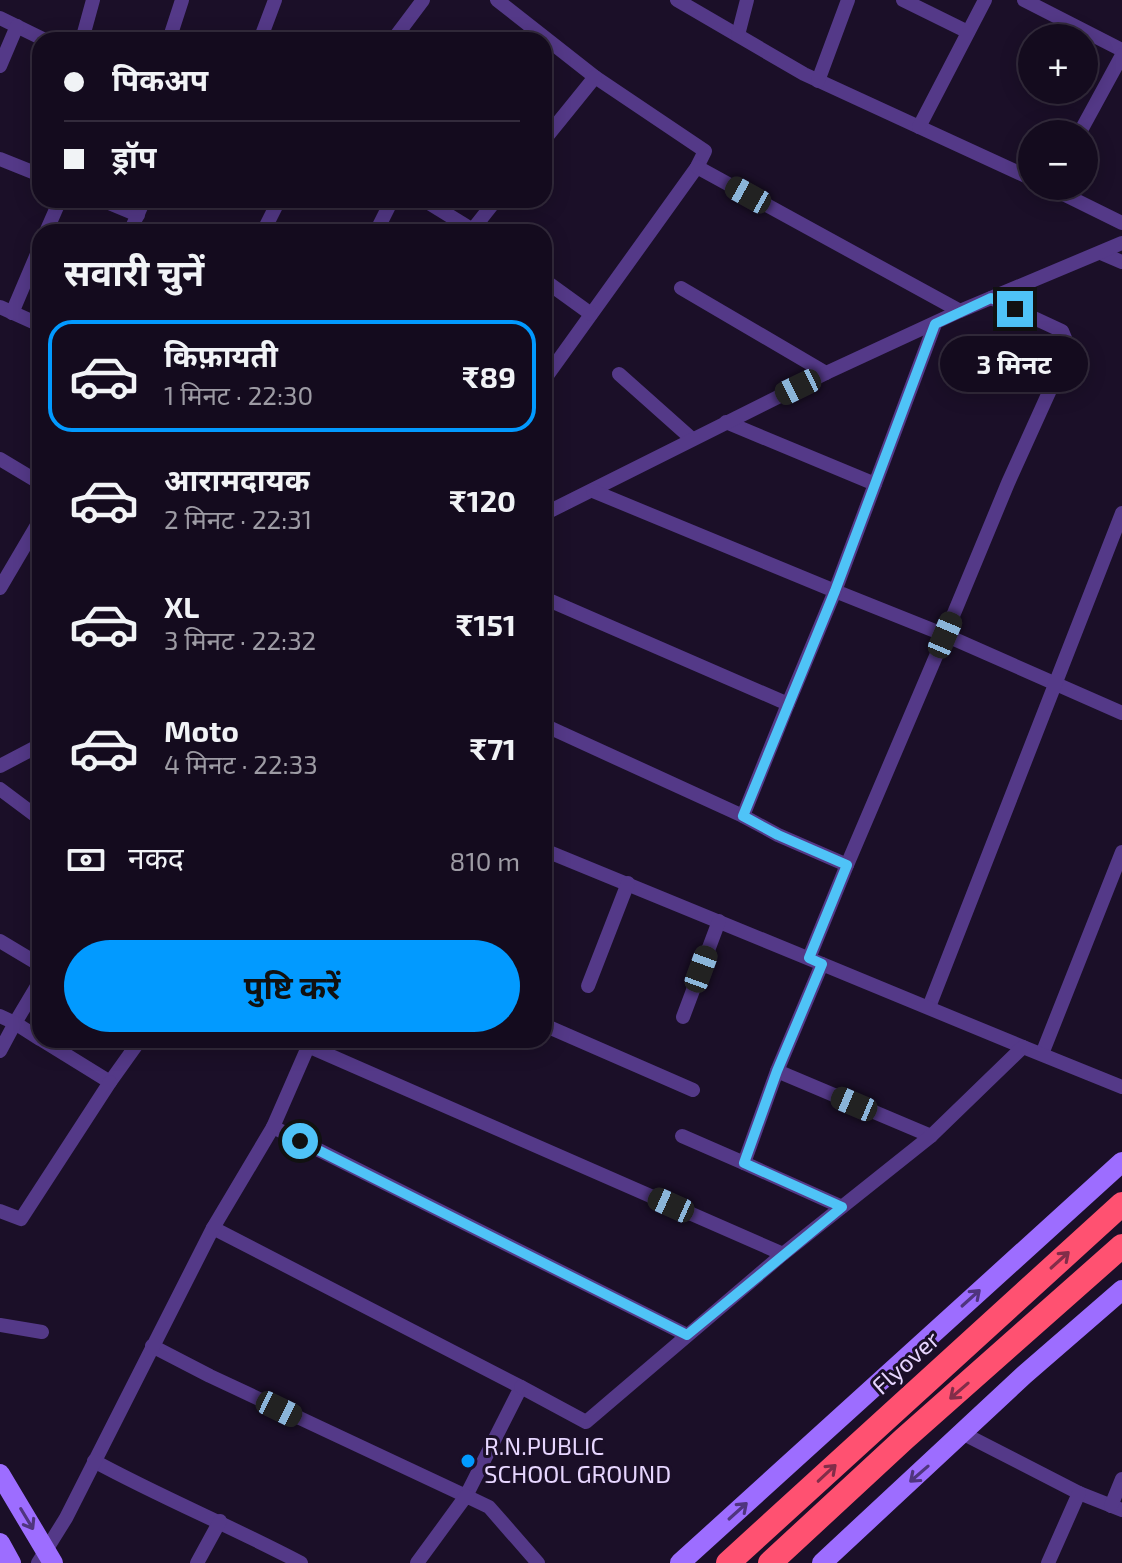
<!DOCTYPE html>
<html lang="hi">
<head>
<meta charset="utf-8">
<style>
	body { margin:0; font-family:"Exo 2","Noto Sans Devanagari",sans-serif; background:#21192b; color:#f1f3f6; height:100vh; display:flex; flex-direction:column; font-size:30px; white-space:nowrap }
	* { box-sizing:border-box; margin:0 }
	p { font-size:26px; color:#9d9ba4 }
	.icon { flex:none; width:44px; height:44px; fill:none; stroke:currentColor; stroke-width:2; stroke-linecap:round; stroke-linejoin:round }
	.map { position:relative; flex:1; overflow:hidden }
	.sheet { position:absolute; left:32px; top:224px; width:520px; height:824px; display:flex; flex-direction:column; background:#140b1e; border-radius:24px; box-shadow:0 4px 20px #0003,0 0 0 2px #332b3c }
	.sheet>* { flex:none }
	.guide { position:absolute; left:32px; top:32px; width:520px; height:176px; border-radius:24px; box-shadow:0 4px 20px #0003,0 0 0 2px #332b3c; display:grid; align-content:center; height:176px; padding:0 32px; background:#140b1e }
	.fabs { position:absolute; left:1018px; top:24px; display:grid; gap:16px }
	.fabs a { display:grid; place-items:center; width:80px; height:80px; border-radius:50%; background:#140b1e; box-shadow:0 4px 20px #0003,0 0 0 2px #332b3c; font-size:40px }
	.end { position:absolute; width:36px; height:36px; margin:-18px; border:10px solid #4fc3f7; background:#111; box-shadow:0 0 0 4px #111 }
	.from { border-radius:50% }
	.bubble { position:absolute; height:56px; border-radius:28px; background:#140b1e; box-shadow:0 4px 20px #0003,0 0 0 2px #332b3c; font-size:26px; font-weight:700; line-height:56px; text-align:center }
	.car { position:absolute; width:24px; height:48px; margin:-24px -12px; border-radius:10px; box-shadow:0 0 6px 2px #0007; background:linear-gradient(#222 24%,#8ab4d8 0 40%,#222 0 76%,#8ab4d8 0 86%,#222 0) }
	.guide b { display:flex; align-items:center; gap:28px; height:76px; font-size:30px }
	.guide b+b { border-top:2px solid #332b3c }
	.guide i { width:20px; height:20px; background:#f1f3f6 }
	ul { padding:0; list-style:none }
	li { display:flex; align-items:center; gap:24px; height:112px; margin:0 16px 12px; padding:0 16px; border:4px solid transparent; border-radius:24px }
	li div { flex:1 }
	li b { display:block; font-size:30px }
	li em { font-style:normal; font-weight:700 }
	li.current { border-color:#029aff }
	li>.icon { width:72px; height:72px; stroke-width:1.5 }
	h2 { padding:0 32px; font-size:36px; line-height:96px }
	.pay { display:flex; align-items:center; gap:20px; height:88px; padding:0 32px; font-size:30px }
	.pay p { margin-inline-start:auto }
	.button { display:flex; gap:16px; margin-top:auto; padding:16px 32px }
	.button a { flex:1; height:92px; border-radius:48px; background:#029aff; color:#111; font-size:32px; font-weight:700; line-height:92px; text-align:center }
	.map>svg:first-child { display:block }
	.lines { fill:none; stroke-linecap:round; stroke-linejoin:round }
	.street { stroke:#543988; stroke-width:14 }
	.secondary { stroke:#9d6dff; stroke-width:20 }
	.highway { stroke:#ff5171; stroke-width:24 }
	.oneway { stroke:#822d49 }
	.oneway2 { stroke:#4f357e }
	.route { stroke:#4fc3f7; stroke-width:10 }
	.poi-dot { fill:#029aff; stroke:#1b0f28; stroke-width:3 }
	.labels { text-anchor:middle; stroke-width:6; stroke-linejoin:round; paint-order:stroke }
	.street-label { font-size:24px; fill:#e7d6ff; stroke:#1b0f28 }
	.poi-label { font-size:24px; fill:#e7d6ff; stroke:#1b0f28; text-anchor:start }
</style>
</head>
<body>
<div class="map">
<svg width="1122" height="1563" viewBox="0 0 1122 1563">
	<rect width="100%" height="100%" fill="#1b0f28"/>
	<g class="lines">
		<g class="street">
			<path d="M497,0L595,77L705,151L697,167L544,380"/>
			<path d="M677,0L804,74L1032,179"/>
			<path d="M903,0L968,32"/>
			<path d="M1024,0L1122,50"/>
			<path d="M0,18L45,40"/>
			<path d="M738,35L747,0"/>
			<path d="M82,40L93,0"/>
			<path d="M169,40L182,0"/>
			<path d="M260,40L275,0"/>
			<path d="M393,40L423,0"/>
			<path d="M0,66L17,26"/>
			<path d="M818,81L848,0"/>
			<path d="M919,127L985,0"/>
			<path d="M1079,134L1122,55"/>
			<path d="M544,140L595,77"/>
			<path d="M0,159L40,175"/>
			<path d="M697,167L960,311"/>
			<path d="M1047,186L1122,223"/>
			<path d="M102,200L138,215"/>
			<path d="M424,200L476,232"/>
			<path d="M473,229L496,200"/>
			<path d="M46,232L60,200"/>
			<path d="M130,232L144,200"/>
			<path d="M263,232L279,200"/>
			<path d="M376,232L392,200"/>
			<path d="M1101,253L1122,262"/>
			<path d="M544,280L591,314"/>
			<path d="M681,288L826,373"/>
			<path d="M0,307L40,325"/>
			<path d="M12,313L40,247"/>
			<path d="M935,324L835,591L945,635L1008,483L1069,348L1062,331L991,298"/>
			<path d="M619,374L692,439"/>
			<path d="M726,422L875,484"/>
			<path d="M0,459L40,483"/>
			<path d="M544,514L826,373L960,311L1122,243"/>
			<path d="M0,588L40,520"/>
			<path d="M544,598L788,704L835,591L593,491"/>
			<path d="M544,725L743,816L788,704"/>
			<path d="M0,766L40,745"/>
			<path d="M0,789L40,819"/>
			<path d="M743,816L778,835L847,865L809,958"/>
			<path d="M544,850L822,964"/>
			<path d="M847,865L945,635L1122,713"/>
			<path d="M0,941L40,965"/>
			<path d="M40,981L15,1023L40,1039"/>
			<path d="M588,986L628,883"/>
			<path d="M929,1007L1122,513"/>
			<path d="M0,1016L15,1023L0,1051"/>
			<path d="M683,1017L719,921"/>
			<path d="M544,1025L693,1090"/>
			<path d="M42,1040L110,1082L140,1040"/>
			<path d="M308,1046L783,1254"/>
			<path d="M1042,1054L1122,852"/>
			<path d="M777,1071L744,1163L842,1207"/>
			<path d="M273,1127L687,1335"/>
			<path d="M682,1136L744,1163"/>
			<path d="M931,1136L777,1071L822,964L1023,1047"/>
			<path d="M0,1211L21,1219L110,1082"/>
			<path d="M0,1325L42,1332"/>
			<path d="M152,1346L210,1376L466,1496L521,1387L213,1228"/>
			<path d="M521,1387L586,1422L783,1254L931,1136L1023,1047L1122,1087"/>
			<path d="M962,1433L1079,1493L1122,1510"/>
			<path d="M94,1461C162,1498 233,1527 301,1563"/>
			<path d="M1111,1506L1122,1479"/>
			<path d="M38,1563L66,1518L213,1228L273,1127L311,1040"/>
			<path d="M197,1563L220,1521"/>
			<path d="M417,1563L466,1496L489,1507L538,1563"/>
			<path d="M1048,1563L1079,1493"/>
		</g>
		<g class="secondary">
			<path d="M0,1474L53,1563"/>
			<path d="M0,1543L11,1563"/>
			<path d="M680,1563L1122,1162"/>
			<path d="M822,1563L1024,1375L1122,1290"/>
		</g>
		<g class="highway">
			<path d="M728,1563L1122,1204"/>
			<path d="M770,1563L904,1439L1122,1246"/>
		</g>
	</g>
	<defs><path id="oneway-shaft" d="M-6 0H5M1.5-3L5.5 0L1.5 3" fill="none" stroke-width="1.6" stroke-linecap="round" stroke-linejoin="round" transform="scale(2)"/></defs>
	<g class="oneway">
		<use href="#oneway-shaft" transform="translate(1060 1260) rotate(-42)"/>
		<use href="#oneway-shaft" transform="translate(959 1391) rotate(139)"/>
		<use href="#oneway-shaft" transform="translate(827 1473) rotate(-43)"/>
	</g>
	<g class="oneway2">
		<use href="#oneway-shaft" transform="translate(971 1298) rotate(-42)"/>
		<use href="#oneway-shaft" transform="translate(919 1474) rotate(139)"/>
		<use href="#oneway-shaft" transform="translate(738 1511) rotate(-42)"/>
		<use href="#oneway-shaft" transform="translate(27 1519) rotate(59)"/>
	</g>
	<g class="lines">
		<path class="route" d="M300,1141L687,1335L842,1207L744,1163L777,1071L822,964L809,958L847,865L778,835L743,816L835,591L935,324L991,298L1015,309"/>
	</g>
	<circle class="poi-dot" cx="468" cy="1461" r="8"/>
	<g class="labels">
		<g class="street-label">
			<text transform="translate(906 1363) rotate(-42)" y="8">Flyover</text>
		</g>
		<g class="poi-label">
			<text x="484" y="1455">R.N.PUBLIC<tspan x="484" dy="28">SCHOOL GROUND</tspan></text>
		</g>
	</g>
</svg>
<div class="fabs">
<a>+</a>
<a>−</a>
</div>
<i class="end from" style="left:300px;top:1141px"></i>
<i class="end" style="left:1015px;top:309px"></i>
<div class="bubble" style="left:940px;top:336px;width:148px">3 मिनट</div>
<i class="car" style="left:748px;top:195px;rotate:299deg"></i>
<i class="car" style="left:798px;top:387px;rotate:244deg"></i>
<i class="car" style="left:945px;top:635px;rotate:23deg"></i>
<i class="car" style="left:701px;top:969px;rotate:20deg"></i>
<i class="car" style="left:854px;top:1104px;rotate:293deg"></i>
<i class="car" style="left:671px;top:1205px;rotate:294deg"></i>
<i class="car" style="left:279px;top:1409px;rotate:116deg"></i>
<div class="guide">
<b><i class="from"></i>पिकअप</b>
<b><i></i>ड्रॉप</b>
</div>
<section class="sheet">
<h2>सवारी चुनें</h2>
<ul>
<li class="current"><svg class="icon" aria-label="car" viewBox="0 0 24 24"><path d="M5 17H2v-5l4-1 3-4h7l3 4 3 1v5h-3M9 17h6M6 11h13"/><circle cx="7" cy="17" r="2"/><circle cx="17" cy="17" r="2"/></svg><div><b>किफ़ायती</b><p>1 मिनट · 22:30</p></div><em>₹89</em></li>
<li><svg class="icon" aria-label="car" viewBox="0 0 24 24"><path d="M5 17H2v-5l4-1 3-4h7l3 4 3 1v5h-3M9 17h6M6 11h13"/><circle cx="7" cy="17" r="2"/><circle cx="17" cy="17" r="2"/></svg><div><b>आरामदायक</b><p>2 मिनट · 22:31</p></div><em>₹120</em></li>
<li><svg class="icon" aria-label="car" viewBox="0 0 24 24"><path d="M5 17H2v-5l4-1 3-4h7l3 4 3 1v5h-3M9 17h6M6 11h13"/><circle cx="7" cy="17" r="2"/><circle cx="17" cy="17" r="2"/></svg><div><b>XL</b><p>3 मिनट · 22:32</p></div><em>₹151</em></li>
<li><svg class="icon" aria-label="car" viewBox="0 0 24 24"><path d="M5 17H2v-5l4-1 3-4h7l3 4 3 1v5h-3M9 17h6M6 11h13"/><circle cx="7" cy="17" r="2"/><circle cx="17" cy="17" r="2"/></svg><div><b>Moto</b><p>4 मिनट · 22:33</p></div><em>₹71</em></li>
</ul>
<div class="pay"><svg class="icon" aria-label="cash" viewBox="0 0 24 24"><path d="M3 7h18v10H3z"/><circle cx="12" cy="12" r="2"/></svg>नकद<p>810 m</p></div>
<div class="button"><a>पुष्टि करें</a></div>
</section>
</div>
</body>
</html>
